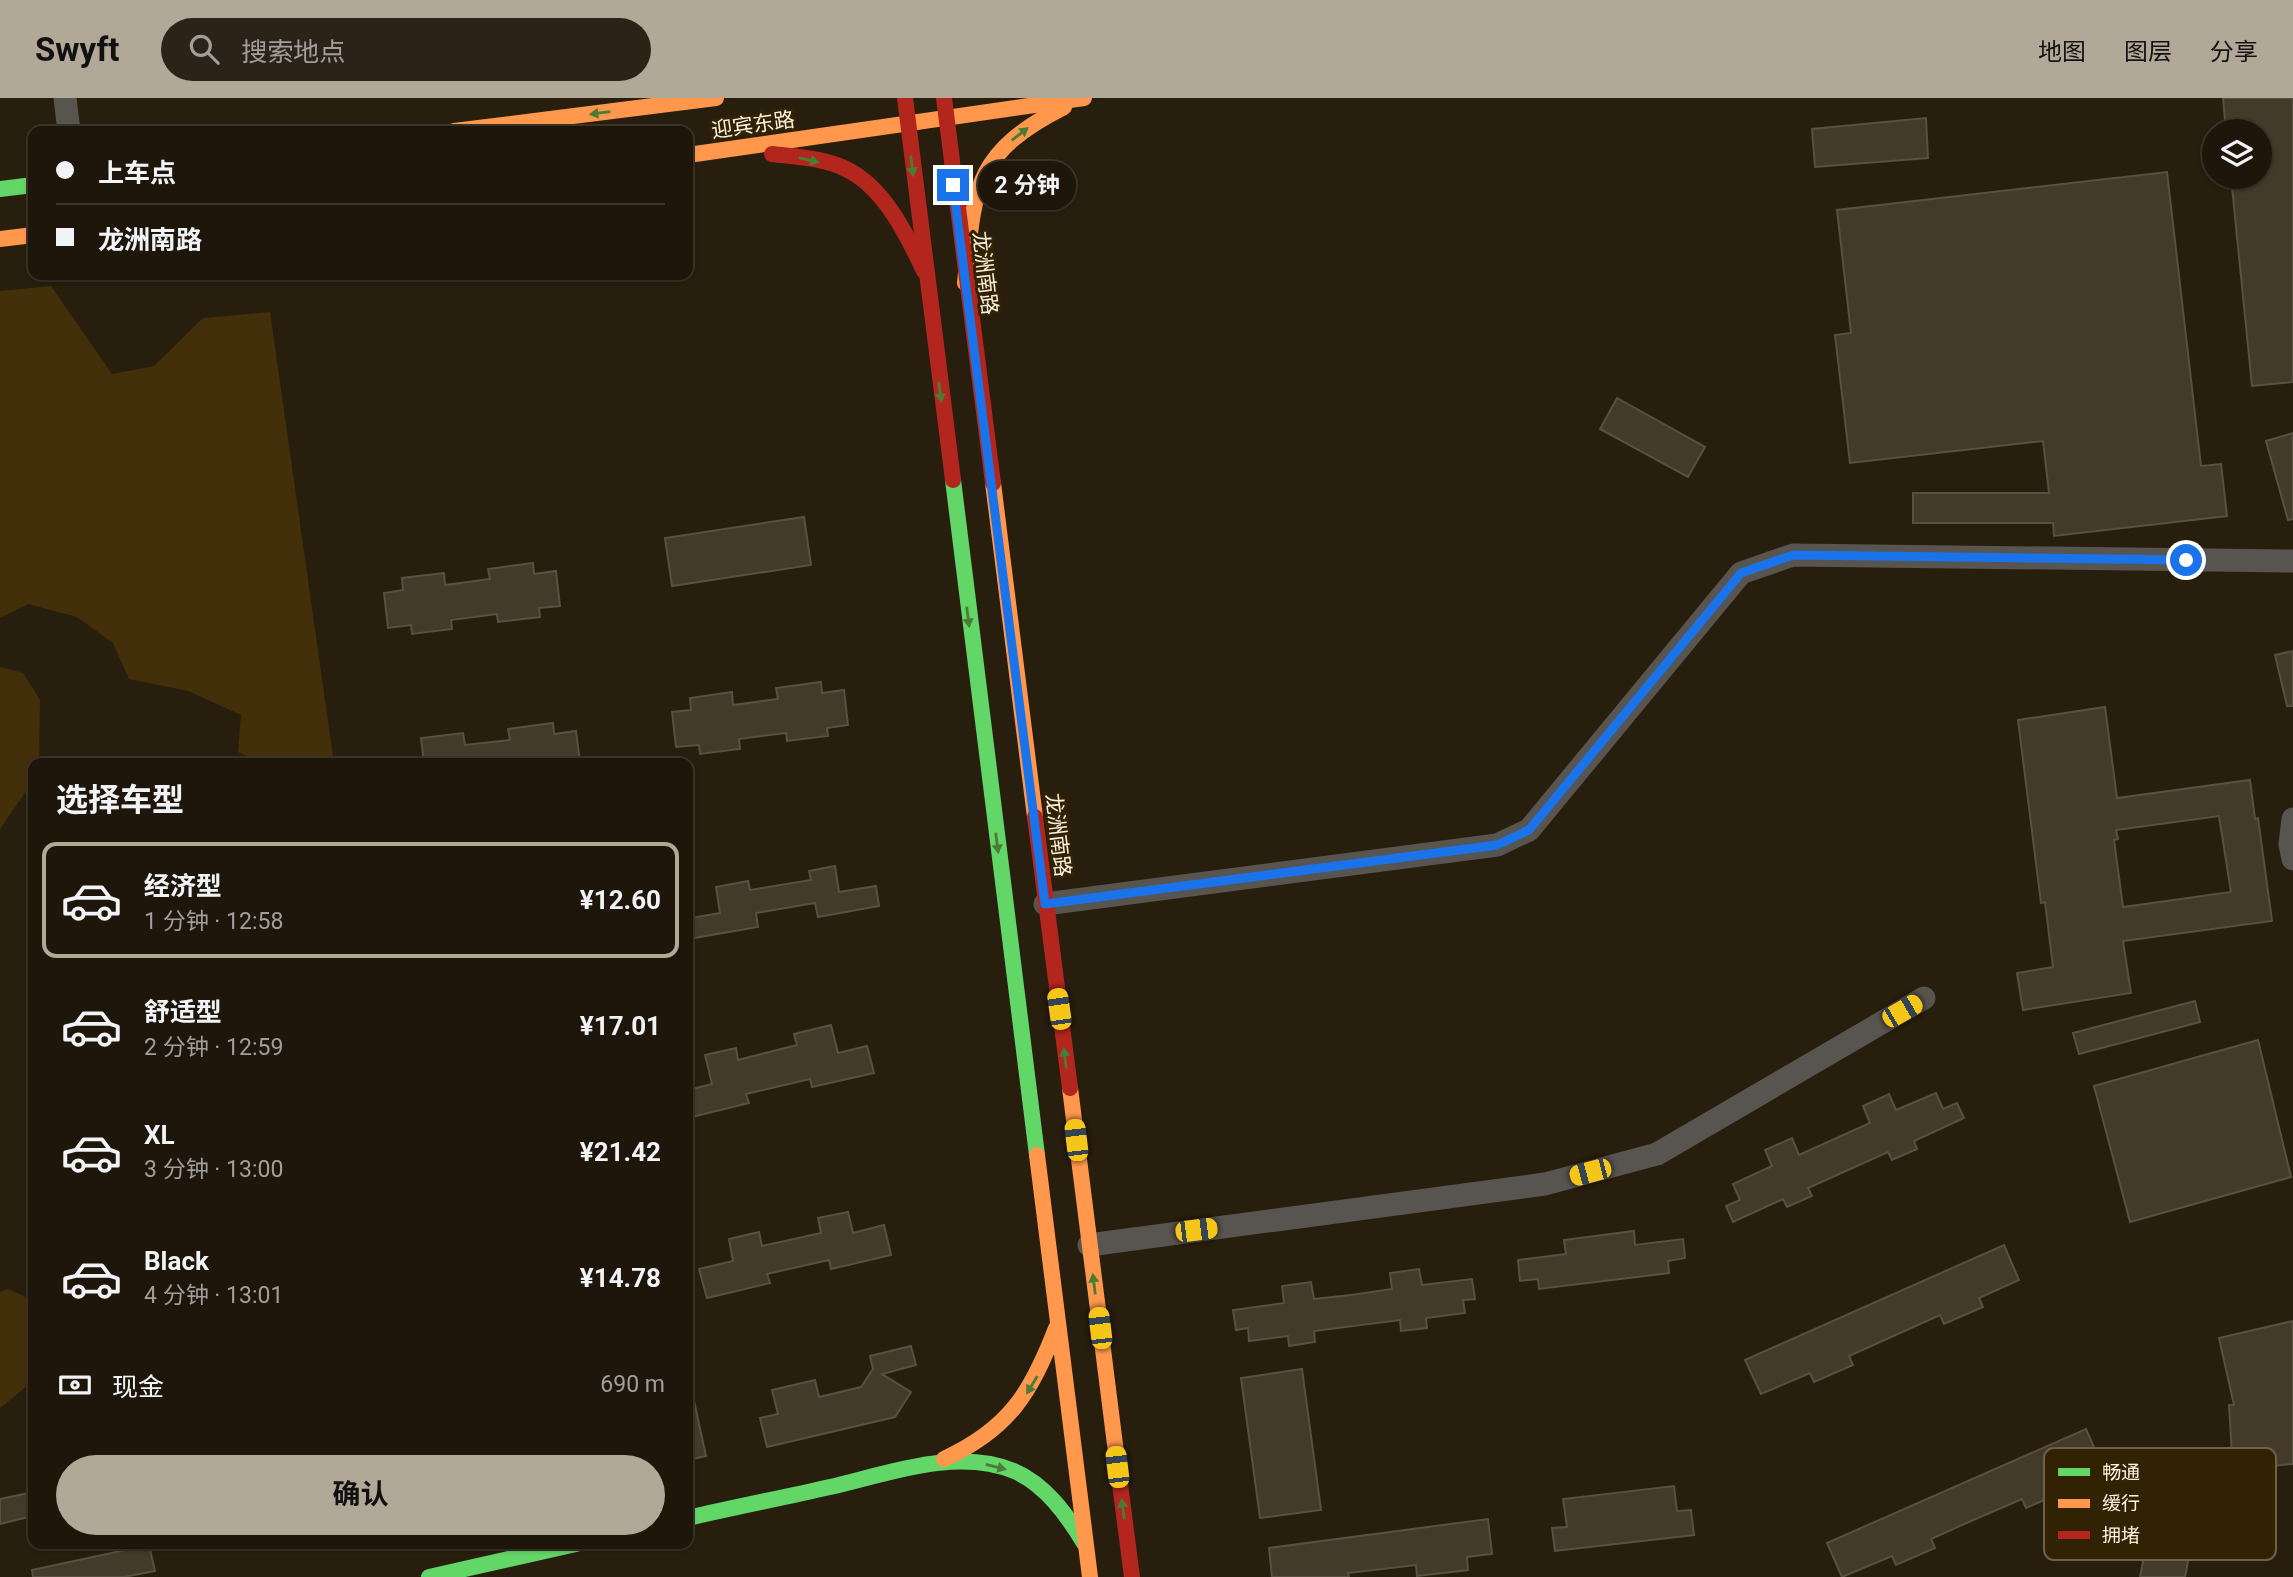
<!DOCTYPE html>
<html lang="zh">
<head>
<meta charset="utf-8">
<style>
	body { margin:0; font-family:Roboto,"Noto Sans SC",sans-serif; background:#2b2318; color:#f1f3f6; height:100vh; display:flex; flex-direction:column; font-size:26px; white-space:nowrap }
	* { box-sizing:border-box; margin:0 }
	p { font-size:23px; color:#a19f9c }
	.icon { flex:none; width:38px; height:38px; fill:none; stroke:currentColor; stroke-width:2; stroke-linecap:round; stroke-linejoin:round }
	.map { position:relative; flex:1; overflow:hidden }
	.details { position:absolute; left:28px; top:660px; width:665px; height:791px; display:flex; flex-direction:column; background:#1e160a; border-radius:14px; box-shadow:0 2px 5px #0004,0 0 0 2px #3c352b }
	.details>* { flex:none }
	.top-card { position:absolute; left:28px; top:28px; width:665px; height:154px; border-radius:14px; box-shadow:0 2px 5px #0004,0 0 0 2px #3c352b; display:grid; align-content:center; height:154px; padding:0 28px; background:#1e160a }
	.controls { position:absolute; left:2202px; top:21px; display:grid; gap:14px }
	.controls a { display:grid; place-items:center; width:70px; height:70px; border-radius:50%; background:#1e160a; box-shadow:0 2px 5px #0004,0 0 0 2px #3c352b; font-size:35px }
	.end { position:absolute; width:32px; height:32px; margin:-16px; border:9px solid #1a73e8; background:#fff; box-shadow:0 0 0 4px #fff }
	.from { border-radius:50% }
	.bubble { position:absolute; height:49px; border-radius:24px; background:#1e160a; box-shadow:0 2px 5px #0004,0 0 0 2px #3c352b; font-size:23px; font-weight:700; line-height:49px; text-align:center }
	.car { position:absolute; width:21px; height:42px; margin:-21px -10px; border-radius:9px; box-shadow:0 0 5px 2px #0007; background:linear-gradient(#f5c518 24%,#345 0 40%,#f5c518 0 76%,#345 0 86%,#f5c518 0) }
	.top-card b { display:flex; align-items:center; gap:24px; height:66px; font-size:26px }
	.top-card b+b { border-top:2px solid #3c352b }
	.top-card i { width:18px; height:18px; background:#f1f3f6 }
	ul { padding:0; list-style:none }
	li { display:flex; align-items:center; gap:21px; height:116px; margin:0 14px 10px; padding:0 14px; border:4px solid transparent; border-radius:14px }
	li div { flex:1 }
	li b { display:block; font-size:26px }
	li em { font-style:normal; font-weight:700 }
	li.selected { border-color:#b2a897 }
	li>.icon { width:63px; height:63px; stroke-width:1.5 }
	h2 { padding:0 28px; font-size:32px; line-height:84px }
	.pay { display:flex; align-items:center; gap:18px; height:77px; padding:0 28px; font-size:26px }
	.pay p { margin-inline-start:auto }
	.cta { display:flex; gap:14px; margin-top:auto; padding:14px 28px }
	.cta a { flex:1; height:80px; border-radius:42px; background:#b2a897; color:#111; font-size:28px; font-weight:700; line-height:80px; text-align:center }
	header { display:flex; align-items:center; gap:42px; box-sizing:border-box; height:98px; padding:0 35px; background:#b2a897; color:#111 }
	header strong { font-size:33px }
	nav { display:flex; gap:38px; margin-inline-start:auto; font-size:24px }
	.search { width:490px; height:63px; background:#2b2318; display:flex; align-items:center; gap:18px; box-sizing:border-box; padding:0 24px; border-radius:38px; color:#a19f9c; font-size:26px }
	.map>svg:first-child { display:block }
	.green { fill:#432f0a }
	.building { fill:#433a29; stroke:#585042; stroke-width:2; fill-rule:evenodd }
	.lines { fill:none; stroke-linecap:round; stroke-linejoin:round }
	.street { stroke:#58544f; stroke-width:23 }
	.fast { stroke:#63d668; stroke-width:16 }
	.slow { stroke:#ff974d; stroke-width:16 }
	.jam { stroke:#b3261e; stroke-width:16 }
	.oneway { fill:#4a7c36 }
	.route { stroke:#1a73e8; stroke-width:9 }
	.labels { text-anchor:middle; stroke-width:6; stroke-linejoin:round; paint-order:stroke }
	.street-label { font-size:21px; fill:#fdf2e1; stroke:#322204 }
	.key { fill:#322204; stroke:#6f6046; stroke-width:2 }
	.key-label { font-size:19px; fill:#fdf2e1 }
</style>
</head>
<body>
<header>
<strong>Swyft</strong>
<div class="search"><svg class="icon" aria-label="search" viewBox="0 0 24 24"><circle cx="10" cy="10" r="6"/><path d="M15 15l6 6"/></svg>搜索地点</div>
<nav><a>地图</a><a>图层</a><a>分享</a></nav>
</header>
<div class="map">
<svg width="2293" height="1479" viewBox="0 0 2293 1479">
	<rect width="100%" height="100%" fill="#281e0e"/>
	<g class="green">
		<path d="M51,188L112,276L154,268L203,220L270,214L334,665H261L238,654L241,617L188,593L129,581L113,545L77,519L28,506L0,520V193Z"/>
		<path d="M0,569L23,575L40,602L39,665H33V683L0,731Z"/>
		<path d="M8,1191L33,1202V1283L0,1310V1194Z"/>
	</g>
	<g class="building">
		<path d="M2223,0H2293V284L2252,288L2231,79H2259V33H2226Z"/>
		<path d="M1926,20L1928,60L1815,69L1812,31Z"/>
		<path d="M2167,74L2201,368L2221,366L2227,418L2054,438L2053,425H1913V395H2049L2043,343L1850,365L1835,237L1851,235L1837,112Z"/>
		<path d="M1617,300L1705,349L1688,379L1600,331Z"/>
		<path d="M2293,335V421L2288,422L2266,343Z"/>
		<path d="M804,419L811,467L672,488L665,440Z"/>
		<path d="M533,465L534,476L556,473L560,508L539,510L540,519L498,524L497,516L451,522L452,531L412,536L411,527L388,530L384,495L403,492L402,480L444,475L445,487L490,481L488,471Z"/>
		<path d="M2293,553V608H2287L2275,557Z"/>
		<path d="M821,584L822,595L844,592L848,627L827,630L828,638L787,643L786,635L739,641L740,651L700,656L699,647L676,649L672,614L691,612L690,600L732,594L733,607L778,601L776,590Z"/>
		<path d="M2105,609L2117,700L2250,682L2255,721L2258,720L2272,823L2123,843L2131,895L2023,912L2017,875L2053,869L2045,804L2041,805L2018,622ZM2219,718L2231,794L2123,809L2114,742L2118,741L2116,732Z"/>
		<path d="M553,625L554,636L576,633L580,665H424L421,640L463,635L465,647L510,642L508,631Z"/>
		<path d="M835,768L839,794L876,788L879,808L818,819L815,805L756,815L758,829L694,840L691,820L720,815L716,789L748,783L750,792L811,782L809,773Z"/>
		<path d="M2195,903L2200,924L2079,956L2073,935Z"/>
		<path d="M831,927L838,955L867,948L874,975L812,989L810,981L746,996L749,1005L688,1020V992L712,986L705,957L736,950L738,962L797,947L794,936Z"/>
		<path d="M2258,942L2291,1079L2130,1124L2094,988Z"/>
		<path d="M1936,995L1943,1011L1957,1005L1964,1020L1914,1043L1917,1051L1892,1062L1888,1054L1808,1090L1812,1098L1787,1109L1783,1101L1733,1124L1726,1108L1740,1102L1733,1086L1772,1068L1765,1052L1792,1040L1799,1057L1870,1025L1863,1008L1889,996L1896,1012Z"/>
		<path d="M848,1114L853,1135L884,1127L891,1157L831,1171L829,1162L767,1176L770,1185L707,1200L699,1171L733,1163L729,1141L759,1134L762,1148L821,1135L818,1120Z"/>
		<path d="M1634,1133L1635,1147L1683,1141L1685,1160L1668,1163L1669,1175L1539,1191L1538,1181L1520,1183L1518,1162L1566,1156L1564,1142Z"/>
		<path d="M2004,1147L2019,1182L1979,1200L1983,1209L1944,1226L1940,1217L1849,1258L1853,1267L1814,1284L1810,1275L1761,1296L1745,1262Z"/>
		<path d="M1419,1171L1422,1187L1472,1181L1475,1201L1463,1202L1465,1215L1426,1220L1427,1230L1401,1233L1400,1222L1314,1233L1315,1244L1289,1248L1288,1238L1249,1243L1248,1230L1236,1232L1233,1212L1284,1205L1282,1188L1311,1184L1314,1201L1351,1197L1392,1191L1390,1175Z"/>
		<path d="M2293,1223V1366L2269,1368L2268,1353L2232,1357L2229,1307H2234L2219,1240Z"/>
		<path d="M911,1248L916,1267L882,1276L911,1294L895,1319L767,1349L760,1320L778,1316L772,1292L815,1282L819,1299L861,1289L873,1271L870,1258Z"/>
		<path d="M1302,1271L1321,1412L1260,1420L1241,1280Z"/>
		<path d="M688,1303H694L706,1358L688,1362Z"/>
		<path d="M2086,1331L2101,1365L2061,1384L2065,1393L2026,1410L2022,1401L1971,1423L1931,1441L1935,1450L1896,1467L1892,1458L1842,1479L1827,1445Z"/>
		<path d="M1674,1388L1677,1413L1691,1412L1694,1437L1555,1453L1552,1430L1567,1429L1563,1401Z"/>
		<path d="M33,1394V1418L0,1426V1401Z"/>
		<path d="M1488,1421L1492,1456L1467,1459L1468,1472L1417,1478L1416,1467L1348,1475L1349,1479H1272L1269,1450Z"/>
		<path d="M2150,1429L2193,1437L2185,1479H2140Z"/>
		<path d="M149,1447L155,1473L124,1479H33L32,1472Z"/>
	</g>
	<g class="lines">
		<g class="street">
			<path d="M65,0L69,33"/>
			<path d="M2293,721L2290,746L2293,761"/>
			<path d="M1045,806L1497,747L1529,732L1741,475L1793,457L2293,463"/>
			<path d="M1089,1147L1545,1086L1657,1056L1924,900"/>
		</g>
		<g class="fast">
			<path d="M0,91L33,87"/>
			<path d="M953,382L1037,1057"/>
			<path d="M688,1420C735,1409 782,1400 830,1389C887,1376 957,1349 1014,1373C1045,1386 1067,1417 1084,1445"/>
			<path d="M429,1479L576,1446"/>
		</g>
		<g class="slow">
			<path d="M454,33L716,0"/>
			<path d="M688,57L1084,0"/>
			<path d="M0,141L33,137"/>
			<path d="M965,185C974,91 973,55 1064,9"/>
			<path d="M993,385L1035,719"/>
			<path d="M1070,990L1120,1386"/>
			<path d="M1037,1057L1090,1479"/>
			<path d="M944,1361C1009,1331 1031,1295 1056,1230"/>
		</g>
		<g class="jam">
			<path d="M905,0L953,382"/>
			<path d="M944,0L993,385"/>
			<path d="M772,56C796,59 824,60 846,71C884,89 907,137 924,173"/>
			<path d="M1035,719L1070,990"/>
			<path d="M1120,1386L1132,1479"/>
		</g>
	</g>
	<defs><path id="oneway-solid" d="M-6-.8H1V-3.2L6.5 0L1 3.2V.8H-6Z" transform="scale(1.75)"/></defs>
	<g class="oneway">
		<use href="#oneway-solid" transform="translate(600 15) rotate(173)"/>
		<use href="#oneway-solid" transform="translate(1020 36) rotate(-38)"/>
		<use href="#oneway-solid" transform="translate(809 62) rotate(13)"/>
		<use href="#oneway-solid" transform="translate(912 68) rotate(83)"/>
		<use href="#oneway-solid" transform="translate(940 294) rotate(83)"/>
		<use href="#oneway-solid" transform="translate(968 519) rotate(83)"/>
		<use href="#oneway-solid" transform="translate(997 745) rotate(83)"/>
		<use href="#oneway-solid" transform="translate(1065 960) rotate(-97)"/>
		<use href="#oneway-solid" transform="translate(1094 1186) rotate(-97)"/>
		<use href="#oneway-solid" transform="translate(1032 1287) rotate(121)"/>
		<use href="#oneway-solid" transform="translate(996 1369) rotate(14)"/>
		<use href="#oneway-solid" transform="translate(1123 1411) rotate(-98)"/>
	</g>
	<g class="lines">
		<path class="route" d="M953,87L1045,806L1497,747L1529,732L1741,475L1793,457L2186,462"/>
	</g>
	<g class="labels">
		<g class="street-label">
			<text transform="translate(753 27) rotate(-8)" y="7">迎宾东路</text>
			<text transform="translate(985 175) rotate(83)" y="7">龙洲南路</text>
			<text transform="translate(1058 737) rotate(83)" y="7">龙洲南路</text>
		</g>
	</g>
	<rect x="2044" y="1350" width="232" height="112" rx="10" class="key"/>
	<rect x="2058" y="1370" width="32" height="8" fill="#63d668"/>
	<rect x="2058" y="1401" width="32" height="9" fill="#ff974d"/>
	<rect x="2058" y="1433" width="32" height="8" fill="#b3261e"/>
	<g class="key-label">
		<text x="2102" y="1381">畅通</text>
		<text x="2102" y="1412">缓行</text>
		<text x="2102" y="1444">拥堵</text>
	</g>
</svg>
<div class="controls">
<a><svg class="icon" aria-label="layers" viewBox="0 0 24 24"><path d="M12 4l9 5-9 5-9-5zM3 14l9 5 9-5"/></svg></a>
</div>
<i class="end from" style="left:2186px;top:462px"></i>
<i class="end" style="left:953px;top:87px"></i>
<div class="bubble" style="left:978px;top:63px;width:98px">2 分钟</div>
<i class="car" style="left:1059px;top:911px;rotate:352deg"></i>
<i class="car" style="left:1902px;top:913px;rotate:60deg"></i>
<i class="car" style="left:1076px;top:1042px;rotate:353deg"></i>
<i class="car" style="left:1590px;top:1074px;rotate:255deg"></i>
<i class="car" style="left:1196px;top:1132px;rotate:83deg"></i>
<i class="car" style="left:1100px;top:1230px;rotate:353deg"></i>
<i class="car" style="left:1117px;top:1369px;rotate:353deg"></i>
<div class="top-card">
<b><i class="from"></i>上车点</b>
<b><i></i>龙洲南路</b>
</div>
<section class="details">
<h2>选择车型</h2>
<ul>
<li class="selected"><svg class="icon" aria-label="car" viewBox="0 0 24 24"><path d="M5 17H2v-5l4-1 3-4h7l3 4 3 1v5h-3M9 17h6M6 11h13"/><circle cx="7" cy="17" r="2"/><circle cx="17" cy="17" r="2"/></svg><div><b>经济型</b><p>1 分钟 · 12:58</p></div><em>¥12.60</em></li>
<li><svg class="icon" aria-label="car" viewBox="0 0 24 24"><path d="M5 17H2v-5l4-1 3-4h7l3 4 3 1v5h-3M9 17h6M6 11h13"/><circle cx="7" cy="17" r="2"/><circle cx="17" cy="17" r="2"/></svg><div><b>舒适型</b><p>2 分钟 · 12:59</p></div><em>¥17.01</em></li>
<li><svg class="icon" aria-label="car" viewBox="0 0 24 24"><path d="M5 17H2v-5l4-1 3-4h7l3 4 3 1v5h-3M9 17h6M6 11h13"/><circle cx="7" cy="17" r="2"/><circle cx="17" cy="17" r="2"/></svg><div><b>XL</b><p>3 分钟 · 13:00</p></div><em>¥21.42</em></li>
<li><svg class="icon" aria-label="car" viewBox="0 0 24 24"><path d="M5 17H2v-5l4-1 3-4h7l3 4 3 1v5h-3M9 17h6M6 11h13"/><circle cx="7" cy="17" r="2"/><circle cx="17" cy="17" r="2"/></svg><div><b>Black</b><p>4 分钟 · 13:01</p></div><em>¥14.78</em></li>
</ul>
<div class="pay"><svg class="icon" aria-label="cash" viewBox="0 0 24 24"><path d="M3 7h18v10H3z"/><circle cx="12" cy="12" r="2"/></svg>现金<p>690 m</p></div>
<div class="cta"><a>确认</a></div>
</section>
</div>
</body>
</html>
